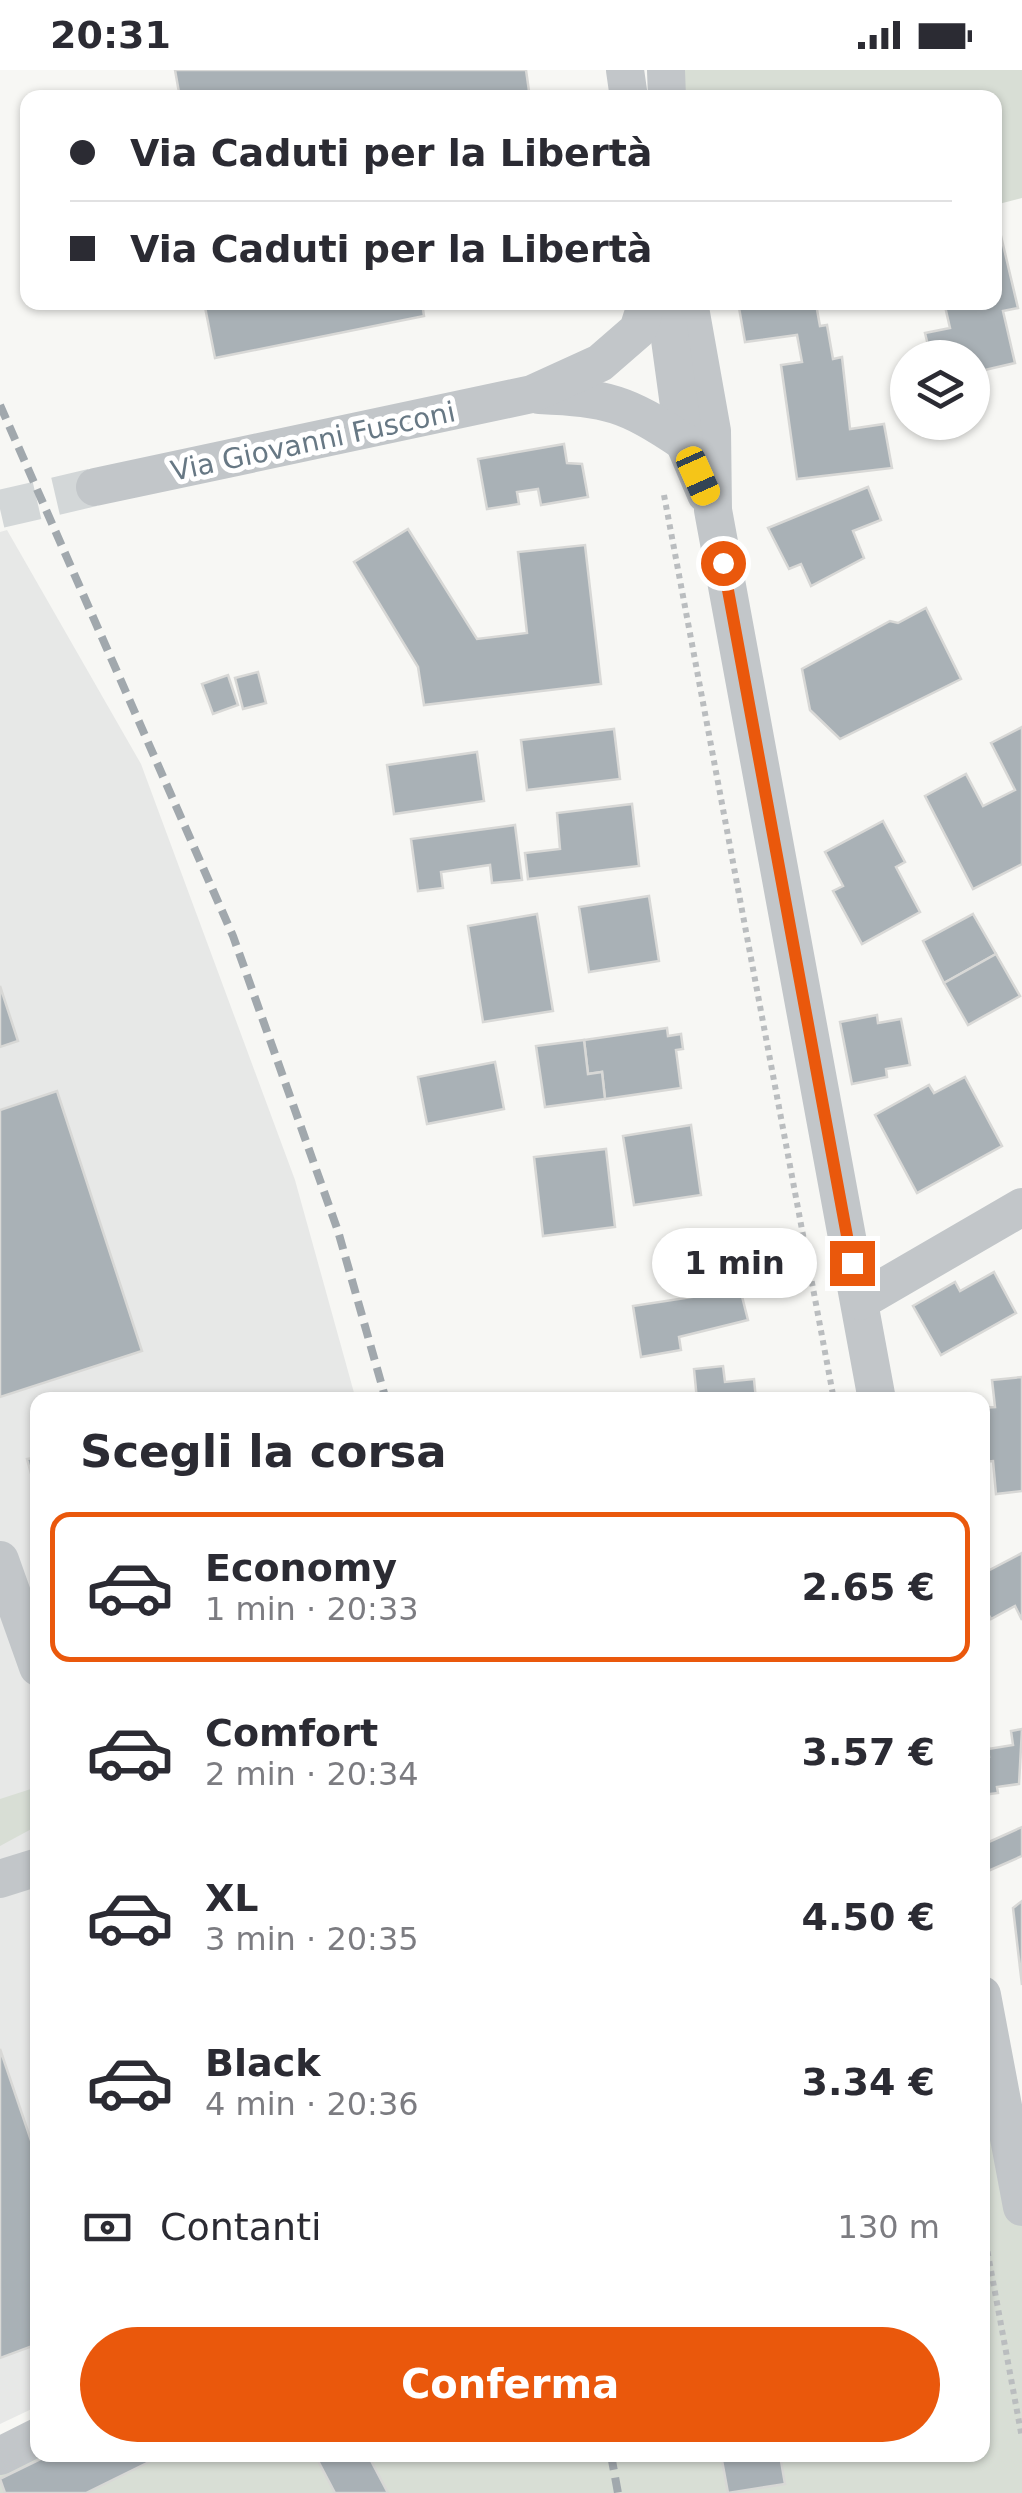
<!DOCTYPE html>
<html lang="it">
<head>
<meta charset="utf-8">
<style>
	body { margin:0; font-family:"DejaVu Sans",sans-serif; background:#f7f7f7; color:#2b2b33; height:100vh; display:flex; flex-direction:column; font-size:38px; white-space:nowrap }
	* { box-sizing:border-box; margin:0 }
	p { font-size:32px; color:#7c7c81 }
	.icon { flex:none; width:55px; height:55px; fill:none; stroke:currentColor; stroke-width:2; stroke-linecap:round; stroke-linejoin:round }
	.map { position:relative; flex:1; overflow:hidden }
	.sheet { position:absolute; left:30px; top:1322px; width:960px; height:1070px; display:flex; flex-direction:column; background:#fff; border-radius:20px; box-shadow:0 2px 8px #0004 }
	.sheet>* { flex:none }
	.guide { position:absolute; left:20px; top:20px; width:982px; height:220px; border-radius:20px; box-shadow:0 2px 8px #0004; display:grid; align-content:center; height:220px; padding:0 50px; background:#fff }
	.fabs { position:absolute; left:890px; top:270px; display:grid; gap:20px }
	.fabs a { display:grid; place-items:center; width:100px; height:100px; border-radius:50%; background:#fff; box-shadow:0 2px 8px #0004; font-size:50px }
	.end { position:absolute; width:45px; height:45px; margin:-22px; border:12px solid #ea580c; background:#fff; box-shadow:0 0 0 5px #fff }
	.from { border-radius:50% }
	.bubble { position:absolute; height:70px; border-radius:35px; background:#fff; box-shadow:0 2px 8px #0004; font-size:32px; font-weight:600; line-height:70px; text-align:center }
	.car { position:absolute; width:30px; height:60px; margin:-30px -15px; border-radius:12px; box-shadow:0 0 8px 2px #0007; background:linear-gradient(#f5c518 24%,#345 0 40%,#f5c518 0 76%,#345 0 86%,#f5c518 0) }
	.guide b { display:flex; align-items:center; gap:35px; height:95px; font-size:38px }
	.guide b+b { border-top:2px solid #e1e1e2 }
	.guide i { width:25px; height:25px; background:#2b2b33 }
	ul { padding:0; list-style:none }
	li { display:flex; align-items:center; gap:30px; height:150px; margin:0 20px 15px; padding:0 30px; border:5px solid transparent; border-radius:20px }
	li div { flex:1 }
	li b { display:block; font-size:38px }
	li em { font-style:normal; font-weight:600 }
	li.current { border-color:#ea580c }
	li>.icon { width:90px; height:90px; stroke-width:1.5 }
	h2 { padding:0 50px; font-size:45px; line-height:120px }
	.pay { display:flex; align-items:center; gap:25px; height:110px; padding:0 50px; font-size:38px }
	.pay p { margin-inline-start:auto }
	.primary-button { display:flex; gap:20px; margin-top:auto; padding:20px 50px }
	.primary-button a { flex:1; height:115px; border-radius:60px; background:#ea580c; color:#fff; font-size:40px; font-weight:600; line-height:115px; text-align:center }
	.status { display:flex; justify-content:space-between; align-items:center; height:70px; padding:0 50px; background:#fff; direction:ltr }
	.status svg { height:28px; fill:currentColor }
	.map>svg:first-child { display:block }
	.built { fill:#e7e8e7 }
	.green { fill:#d8ded5 }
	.building { fill:#a9b1b6; stroke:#d8d8d6; stroke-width:2.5 }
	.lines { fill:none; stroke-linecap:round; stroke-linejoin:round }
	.minor-tunnel { stroke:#d3d7d8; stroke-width:38; stroke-dasharray:38 19; stroke-linecap:butt }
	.path { stroke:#babdbf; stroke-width:6; stroke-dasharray:5 5; stroke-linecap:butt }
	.minor { stroke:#c2c6c9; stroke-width:38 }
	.rail { stroke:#a1a8ad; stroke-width:8; stroke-dasharray:15 8; stroke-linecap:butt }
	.route { stroke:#ea580c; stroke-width:12 }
	.labels { text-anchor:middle; stroke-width:10; stroke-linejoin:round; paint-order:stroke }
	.street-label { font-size:28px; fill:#677884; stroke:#fff }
</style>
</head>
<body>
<div class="status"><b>20:31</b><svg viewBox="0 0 49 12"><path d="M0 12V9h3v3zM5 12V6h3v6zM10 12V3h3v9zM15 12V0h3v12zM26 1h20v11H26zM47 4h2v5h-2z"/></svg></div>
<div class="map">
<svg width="1022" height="2423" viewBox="0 0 1022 2423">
	<rect width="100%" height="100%" fill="#f7f7f4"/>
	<path class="built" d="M7,460L141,694L295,1110L356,1330H38V2336L0,2354V462Z"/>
	<g class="green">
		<path d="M679,0H1022V128L995,135V28L681,27Z"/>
		<path d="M37,1717V1756L0,1776V1729Z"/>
		<path d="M1022,2040V2423H0V2386L982,2385L983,2045Z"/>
	</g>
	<g class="building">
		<path d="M175,0H526L530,28H180Z"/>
		<path d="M1001,166L1018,238L1003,241L1015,293L972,303V288H931L925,263L950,258L944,232H995V168Z"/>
		<path d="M204,232H422L424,246L215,288Z"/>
		<path d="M738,232L816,234L820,256L827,255L833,289L842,287L850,359L884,354L892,398L797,409L781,295L802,292L797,265L745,272Z"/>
		<path d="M564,374L567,393L582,394L588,427L541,435L538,419L517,422L519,434L487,439L478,389Z"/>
		<path d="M868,417L881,450L853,461L864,488L811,516L801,494L789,499L768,458Z"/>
		<path d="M408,459L477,569L527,563L518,482L585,475L601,614L424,635L418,597L354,492Z"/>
		<path d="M926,538L961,609L840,669L810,640L802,599L890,551L898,553Z"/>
		<path d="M258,602L266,633L243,639L235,608Z"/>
		<path d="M228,605L238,635L213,644L202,614Z"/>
		<path d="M1022,657V794L973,819L925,726L966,704L983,736L1015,720L991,673Z"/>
		<path d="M614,659L620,709L527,720L521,670Z"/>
		<path d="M477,682L484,731L394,744L387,695Z"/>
		<path d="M632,734L639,796L528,809L525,783L560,779L557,743Z"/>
		<path d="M883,751L905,792L896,797L920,842L862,874L833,821L843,816L825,782Z"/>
		<path d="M515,755L522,810L492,813L490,795L441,802L443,818L418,821L411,769Z"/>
		<path d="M649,826L659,891L589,902L579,837Z"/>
		<path d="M537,844L553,941L483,952L468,856Z"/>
		<path d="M973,844L996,884L944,913L923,871Z"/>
		<path d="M996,884L1020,926L968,955L944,913Z"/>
		<path d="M0,916L18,971L0,977Z"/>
		<path d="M877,945L878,953L901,949L910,995L886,999L887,1007L852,1014L840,952Z"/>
		<path d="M667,958L668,966L681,964L683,979L676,980L681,1018L605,1029L602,1002L588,1004L584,970Z"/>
		<path d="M584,970L588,1004L602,1002L605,1029L545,1037L536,976Z"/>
		<path d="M495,992L504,1039L427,1054L418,1007Z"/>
		<path d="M965,1007L1002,1076L917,1123L875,1045L929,1015L934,1023Z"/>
		<path d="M57,1021L142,1281L0,1327V1040Z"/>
		<path d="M691,1055L701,1125L634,1135L623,1066Z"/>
		<path d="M606,1079L615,1157L543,1166L534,1087Z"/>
		<path d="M731,1183L748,1250L679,1267L681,1280L641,1287L633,1236L692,1227L686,1190Z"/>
		<path d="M994,1202L1016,1243L941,1285L913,1236L955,1212L960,1221Z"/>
		<path d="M723,1296L725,1312L754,1309L756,1330H697L694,1299Z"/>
		<path d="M1022,1307V1421L996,1424L993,1391L982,1392V1338L995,1337L992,1310Z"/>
		<path d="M38,1387V1429L27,1389Z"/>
		<path d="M1022,1483V1550L1015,1536L991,1549L982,1534V1504Z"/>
		<path d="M1022,1659L1019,1714L997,1717L998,1723L982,1725V1688L989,1687L988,1679L1013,1675L1011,1661Z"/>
		<path d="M1022,1757V1786L986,1802L982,1775Z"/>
		<path d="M1022,1831V1915L1013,1838Z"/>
		<path d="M0,1979L38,2091V2274L0,2288Z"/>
		<path d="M49,2385H151L153,2390L86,2423H5L0,2409Z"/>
		<path d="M315,2385H368L388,2423H335Z"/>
		<path d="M721,2385H780L785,2414L728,2423Z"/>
	</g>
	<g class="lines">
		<path class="minor-tunnel" d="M0,439L95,417"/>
		<g class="path">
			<path d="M664,425L834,1330"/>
			<path d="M982,2152L1022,2368"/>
		</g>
		<g class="minor">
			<path d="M625,0L629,28"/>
			<path d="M666,0L667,28"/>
			<path d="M689,232L712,361L713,440L877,1330"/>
			<path d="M668,255L684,372L706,424"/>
			<path d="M539,325C608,328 626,333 684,372"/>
			<path d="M95,417L532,324L600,293L638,260L647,232"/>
			<path d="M860,1231L1022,1137"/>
			<path d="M0,1490L38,1597"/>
			<path d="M0,1809L38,1797"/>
			<path d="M982,1925L1022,2137"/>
			<path d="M0,2386L38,2367"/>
		</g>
		<g class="rail">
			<path d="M0,335L233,866L338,1161L386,1330"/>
			<path d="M611,2385L618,2423"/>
		</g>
	</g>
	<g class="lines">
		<path class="route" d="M723,493L852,1193"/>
	</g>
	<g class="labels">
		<g class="street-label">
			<text transform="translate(313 371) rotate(-12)" y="10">Via Giovanni Fusconi</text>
		</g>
	</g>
</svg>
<div class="fabs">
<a><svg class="icon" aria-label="layers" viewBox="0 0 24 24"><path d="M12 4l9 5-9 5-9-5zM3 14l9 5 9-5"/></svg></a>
</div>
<i class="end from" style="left:723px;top:493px"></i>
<i class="end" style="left:852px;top:1193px"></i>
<div class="bubble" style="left:652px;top:1158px;width:165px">1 min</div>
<i class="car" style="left:698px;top:406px;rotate:156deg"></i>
<div class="guide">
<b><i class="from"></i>Via Caduti per la Libertà</b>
<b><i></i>Via Caduti per la Libertà</b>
</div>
<section class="sheet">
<h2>Scegli la corsa</h2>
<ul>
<li class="current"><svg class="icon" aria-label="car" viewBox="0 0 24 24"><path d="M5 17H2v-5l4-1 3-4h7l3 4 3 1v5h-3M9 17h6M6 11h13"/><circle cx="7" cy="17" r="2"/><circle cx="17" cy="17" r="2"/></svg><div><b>Economy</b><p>1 min · 20:33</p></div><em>2.65 €</em></li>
<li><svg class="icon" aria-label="car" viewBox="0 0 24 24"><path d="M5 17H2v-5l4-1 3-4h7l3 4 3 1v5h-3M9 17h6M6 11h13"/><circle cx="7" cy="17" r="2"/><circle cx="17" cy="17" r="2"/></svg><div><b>Comfort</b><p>2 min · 20:34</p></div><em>3.57 €</em></li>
<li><svg class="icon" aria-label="car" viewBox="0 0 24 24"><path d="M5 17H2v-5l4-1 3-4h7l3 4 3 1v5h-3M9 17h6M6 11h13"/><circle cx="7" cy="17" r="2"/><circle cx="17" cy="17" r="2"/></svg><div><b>XL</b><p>3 min · 20:35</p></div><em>4.50 €</em></li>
<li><svg class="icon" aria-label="car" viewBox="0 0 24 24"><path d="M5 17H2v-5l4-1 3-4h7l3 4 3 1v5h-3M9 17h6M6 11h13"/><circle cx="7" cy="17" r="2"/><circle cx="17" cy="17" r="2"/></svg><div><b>Black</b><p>4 min · 20:36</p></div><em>3.34 €</em></li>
</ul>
<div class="pay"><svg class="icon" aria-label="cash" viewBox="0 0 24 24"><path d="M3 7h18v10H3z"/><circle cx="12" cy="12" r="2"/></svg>Contanti<p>130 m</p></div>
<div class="primary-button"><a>Conferma</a></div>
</section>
</div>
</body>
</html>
